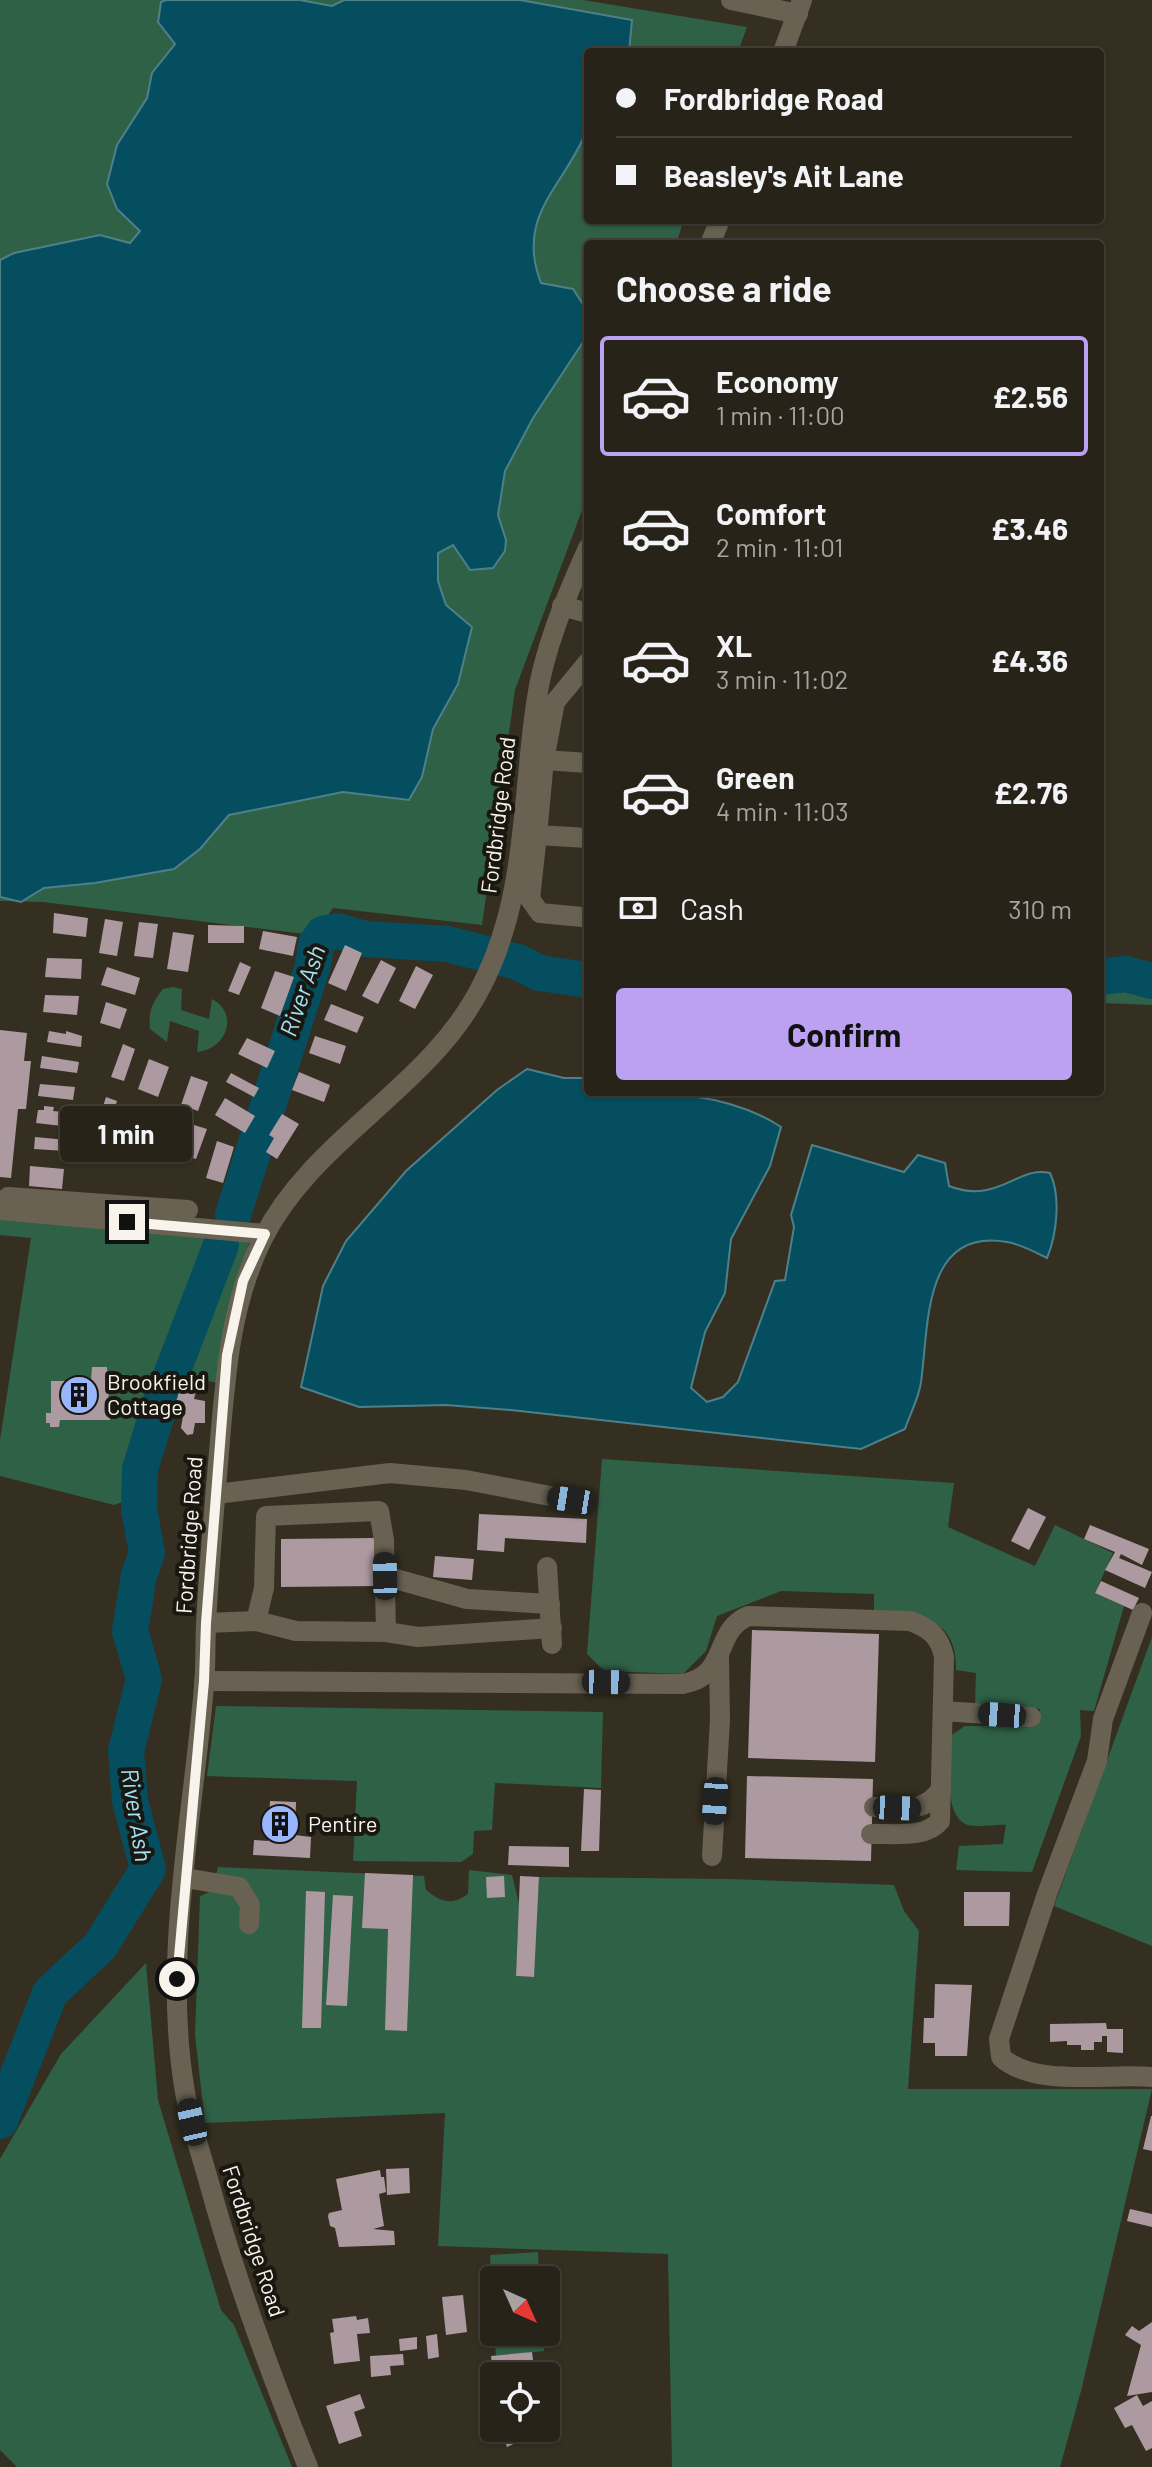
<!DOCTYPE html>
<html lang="en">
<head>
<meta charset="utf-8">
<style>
	body { margin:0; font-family:Barlow,sans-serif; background:#302b22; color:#f1f3f6; height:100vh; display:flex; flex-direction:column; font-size:30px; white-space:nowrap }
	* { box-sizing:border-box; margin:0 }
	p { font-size:26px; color:#a5a4a2 }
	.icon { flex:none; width:44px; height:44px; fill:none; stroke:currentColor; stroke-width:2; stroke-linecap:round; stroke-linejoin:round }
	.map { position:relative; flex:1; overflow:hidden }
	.side { position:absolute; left:584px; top:240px; width:520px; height:856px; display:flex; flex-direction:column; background:#282319; border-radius:8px; box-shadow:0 2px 6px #0004,0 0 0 2px #444038 }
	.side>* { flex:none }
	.top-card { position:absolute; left:584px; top:48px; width:520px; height:176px; border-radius:8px; box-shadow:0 2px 6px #0004,0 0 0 2px #444038; display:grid; align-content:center; height:176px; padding:0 32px; background:#282319 }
	.needle { width:52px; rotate:135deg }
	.tools { position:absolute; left:480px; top:2266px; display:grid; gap:16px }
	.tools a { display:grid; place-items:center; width:80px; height:80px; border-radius:8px; background:#282319; box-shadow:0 2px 6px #0004,0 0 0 2px #444038; font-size:40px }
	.end { position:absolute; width:36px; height:36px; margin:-18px; border:10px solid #f8f4eb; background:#111; box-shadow:0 0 0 4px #111 }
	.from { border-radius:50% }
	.bubble { position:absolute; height:56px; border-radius:8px; background:#282319; box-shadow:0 2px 6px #0004,0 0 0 2px #444038; font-size:26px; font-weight:700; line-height:56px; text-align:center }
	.car { position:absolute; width:24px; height:48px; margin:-24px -12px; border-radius:10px; box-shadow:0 0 6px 2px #0007; background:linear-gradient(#222 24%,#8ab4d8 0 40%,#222 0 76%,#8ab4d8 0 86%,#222 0) }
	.top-card b { display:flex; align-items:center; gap:28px; height:76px; font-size:30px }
	.top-card b+b { border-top:2px solid #444038 }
	.top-card i { width:20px; height:20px; background:#f1f3f6 }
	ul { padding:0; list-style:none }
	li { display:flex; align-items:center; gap:24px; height:120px; margin:0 16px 12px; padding:0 16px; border:4px solid transparent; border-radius:8px }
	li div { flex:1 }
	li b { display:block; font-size:30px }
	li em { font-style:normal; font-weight:700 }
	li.current { border-color:#bca0f2 }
	li>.icon { width:72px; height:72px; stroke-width:1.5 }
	h2 { padding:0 32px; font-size:36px; line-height:96px }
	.pay { display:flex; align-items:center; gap:20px; height:88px; padding:0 32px; font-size:30px }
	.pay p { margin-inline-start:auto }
	.button { display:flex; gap:16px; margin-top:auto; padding:16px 32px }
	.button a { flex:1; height:92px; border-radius:8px; background:#bca0f2; color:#111; font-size:32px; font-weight:700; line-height:92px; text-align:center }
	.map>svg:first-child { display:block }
	.green { fill:#2f6147 }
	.water { fill:#054e5f; stroke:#4e8089; stroke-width:2 }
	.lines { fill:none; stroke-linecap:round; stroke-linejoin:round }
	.river { stroke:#054e5f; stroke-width:36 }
	.building { fill:#ad9aa1 }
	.minor { stroke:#696253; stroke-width:20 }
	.route { stroke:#f8f4eb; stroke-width:10 }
	.labels { text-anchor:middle; stroke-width:8; stroke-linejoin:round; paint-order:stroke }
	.street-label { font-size:22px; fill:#f8f4eb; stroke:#1a1711 }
	.poi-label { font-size:22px; fill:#f8f4eb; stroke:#1a1711; text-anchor:start }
	.water-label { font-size:24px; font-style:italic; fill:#a2e2f6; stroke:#1a1711 }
</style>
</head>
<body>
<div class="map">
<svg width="1152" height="2467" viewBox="0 0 1152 2467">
	<rect width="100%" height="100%" fill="#352f21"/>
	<g class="green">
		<path d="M0,0H583L747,27L738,52H588V220H684L676,244H588V494L515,690L482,925L333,908L314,935L43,902L0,901Z"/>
		<path d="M1126,974L1152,981V1005L1102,1003L1100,977Z"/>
		<path d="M173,987L182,989L181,1010L209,1019L212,999C240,1014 226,1049 197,1052L199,1031L170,1021L167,1042L150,1029C148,1013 152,1002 163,989Z"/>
		<path d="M0,1210L252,1233L233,1296L218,1383L182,1376L150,1466L153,1491L114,1505L0,1476V1440L31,1238L0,1235Z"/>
		<path d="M602,1459L954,1483L948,1527L1035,1566L1055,1525L1113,1553L1095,1593L1124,1606L1094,1711L1080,1710L1081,1736L1032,1872L956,1870L959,1846L1003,1844L1006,1825C995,1824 979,1828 968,1825C942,1817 950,1758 950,1736L965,1726H1036L1040,1709L975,1706L976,1673L956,1670C958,1615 915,1614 874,1610V1594L781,1591L717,1616L706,1651L683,1674L604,1671L587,1654Z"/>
		<path d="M1152,1637V1946L1054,1906Z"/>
		<path d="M216,1706L603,1712L601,1788L495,1783L492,1830L474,1831L473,1854L461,1862L353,1861L357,1781L207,1776Z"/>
		<path d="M218,1867L424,1876L426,1890C441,1902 451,1906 468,1894L469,1870L512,1875L519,1904L516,1976L533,1977L539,1877L730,1879L894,1885L904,1911L919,1931L908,2089H1152L1081,2391L1060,2467H672L668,2254L438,2246L445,2113L205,2123L195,2035L200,1896L212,1891Z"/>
		<path d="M146,1963L158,2100L221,2310L234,2325L292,2467H17L0,2450V2159L61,2054Z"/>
		<path d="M538,2252L539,2280H494V2330L490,2255Z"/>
		<path d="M494,2332H543L544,2351L496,2356Z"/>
	</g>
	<g class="water">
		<path d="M166,0H300L332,6L344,0H520L632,20L629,52H588C588,72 593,115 586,132C563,188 515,216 541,283L573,289L588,312L587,336L533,418L505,471L498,515L506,540L505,551L493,568L470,570L453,545L438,553V581L446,605L472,627L458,684L433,729L422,777L409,800L343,792L229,815L200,849L174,869L95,883L44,888L21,902L0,897V260L14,253L100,235L130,243L140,231L117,209L107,184L117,145L147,98L152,73L175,44L158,22L161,2Z"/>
		<path d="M527,1069L564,1078H588V1092C653,1092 725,1090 781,1127L770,1166L731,1239L725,1293L705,1332L691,1388L707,1402L723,1397L738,1382L775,1281L785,1280L794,1227L791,1215L812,1145L904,1172L918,1155L945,1163L949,1186C998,1205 1018,1165 1050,1173C1061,1196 1057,1234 1047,1258C1035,1252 1020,1244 1007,1242C922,1227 929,1327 921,1382C919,1398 910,1414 905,1429L861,1449L511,1410L446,1405L359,1407L301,1387L323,1286L346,1241L406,1171L497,1090Z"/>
	</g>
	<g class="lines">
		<g class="river">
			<path d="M1100,977L1126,974L1152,981"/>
			<path d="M233,1215L313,965L316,944L323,934L338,931L366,939L447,944L518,962L539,973L588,980"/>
			<path d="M0,2121L50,1993L100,1946L148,1869L130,1801L126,1751L144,1679L130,1631L139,1575L147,1553L139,1509L140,1469L160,1404L221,1245"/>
		</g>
	</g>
	<g class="building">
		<path d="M54,913L88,918L86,937L53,933Z"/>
		<path d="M105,919L123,922L117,956L99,953Z"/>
		<path d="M139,922L158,924L153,958L134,956Z"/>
		<path d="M208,925L244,926V943H208Z"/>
		<path d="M263,931L297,937L293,956L259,949Z"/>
		<path d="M173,932L194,935L188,972L167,969Z"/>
		<path d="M345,945L362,953L346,991L328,983Z"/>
		<path d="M47,958L82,959L81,979L45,977Z"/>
		<path d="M381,960L396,968L378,1004L362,996Z"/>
		<path d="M240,962L251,967L239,995L228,991Z"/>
		<path d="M416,966L433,975L415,1009L399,1001Z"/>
		<path d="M107,967L140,978L135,995L101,985Z"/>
		<path d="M275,971L294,977L280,1016L261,1008Z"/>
		<path d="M45,995L79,996L77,1015L43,1012Z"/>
		<path d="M106,1002L127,1009L120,1029L100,1023Z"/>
		<path d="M331,1004L364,1017L357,1033L324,1020Z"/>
		<path d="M0,1030L27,1033L24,1061H31L26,1109H18L11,1178L0,1177Z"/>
		<path d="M49,1031L66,1034V1031L82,1036L81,1047L47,1042Z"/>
		<path d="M315,1036L346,1046L340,1064L309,1053Z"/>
		<path d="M247,1038L275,1051L267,1068L238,1054Z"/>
		<path d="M123,1044L135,1049L124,1081L111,1077Z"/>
		<path d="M42,1056L79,1062L77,1073L40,1068Z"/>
		<path d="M149,1059L169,1067L158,1097L138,1089Z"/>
		<path d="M299,1072L330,1085L324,1102L292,1090Z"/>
		<path d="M231,1073L259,1088L254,1097L226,1082Z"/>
		<path d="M191,1076L208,1082L198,1111L181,1105Z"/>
		<path d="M40,1084L75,1087L73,1100L38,1096Z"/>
		<path d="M106,1097L117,1101L106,1135L95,1131Z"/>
		<path d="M225,1098L255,1116L245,1133L215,1115Z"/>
		<path d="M44,1106L54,1107L53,1111L72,1113L71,1127L36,1123L38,1110H44Z"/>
		<path d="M132,1106L148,1111L137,1145L121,1140Z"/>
		<path d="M282,1114L299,1124L277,1159L266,1152L274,1138L269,1135Z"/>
		<path d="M163,1116L180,1122L169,1155L152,1149Z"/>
		<path d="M194,1125L207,1129L196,1159L183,1155Z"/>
		<path d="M35,1137L67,1140L65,1151L34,1149Z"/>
		<path d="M217,1141L234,1147L223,1183L206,1178Z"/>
		<path d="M30,1166L64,1169L62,1189L29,1186Z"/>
		<path d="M92,1367H107L110,1420H60L59,1427H50V1423H46V1413H51V1381H91Z"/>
		<path d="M182,1383L201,1387V1393L196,1391L194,1399L205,1401V1423H195L193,1434L187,1435L181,1428L184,1410L174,1408Z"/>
		<path d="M1028,1508L1046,1517L1029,1550L1011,1541Z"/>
		<path d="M479,1514L587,1519L586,1543L505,1538L504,1552L477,1550Z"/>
		<path d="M1090,1525L1149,1549L1142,1565L1121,1554L1119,1558L1152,1572L1145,1588L1105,1570L1115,1552L1084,1539Z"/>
		<path d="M374,1538L375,1586L281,1587V1539Z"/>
		<path d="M435,1556L474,1559L472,1580L433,1577Z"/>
		<path d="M1101,1581L1139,1598L1133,1610L1095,1593Z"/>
		<path d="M752,1630L879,1634L875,1762L748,1758Z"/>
		<path d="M747,1776L873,1779L871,1861L745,1858Z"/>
		<path d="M584,1789L601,1790L599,1851H581Z"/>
		<path d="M270,1801L296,1802L295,1835L311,1837L310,1858L253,1855L254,1840L268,1841L266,1818H269Z"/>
		<path d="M509,1846L569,1847V1867L508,1865Z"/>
		<path d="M365,1873L413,1875L407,2031L385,2030L388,1929L362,1928Z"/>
		<path d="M504,1876L505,1897L487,1898L486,1877Z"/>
		<path d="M520,1876L539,1877L534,1977L516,1976Z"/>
		<path d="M306,1891L325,1892L321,2028H302Z"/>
		<path d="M964,1892H1010L1009,1926H964Z"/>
		<path d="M333,1895L353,1896L347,2006L326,2005Z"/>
		<path d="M935,1984L972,1985L967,2056H935V2043H923L924,2018H934Z"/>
		<path d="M1106,2023L1107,2029H1123V2053L1107,2052V2036H1102V2042H1094V2050H1081V2045H1067V2041L1050,2042V2024Z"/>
		<path d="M1151,2116H1152V2151L1143,2149Z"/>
		<path d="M409,2168L410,2193L387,2195L386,2169Z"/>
		<path d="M380,2170L381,2177H384L386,2192L379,2194L384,2226L373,2229L394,2231L395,2245L339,2247L335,2228L330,2226L328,2216L329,2213L342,2210L336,2179Z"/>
		<path d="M1130,2209L1152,2214V2227L1127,2221Z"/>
		<path d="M463,2295L467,2332L446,2335L442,2297Z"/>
		<path d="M356,2316L357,2320L368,2318L370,2333L357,2334L360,2361L334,2364L330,2333L334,2332L332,2319Z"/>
		<path d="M1152,2322V2392L1127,2396L1141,2345L1125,2335L1132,2326L1139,2331Z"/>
		<path d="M437,2334L439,2357L428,2359L426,2336Z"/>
		<path d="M417,2337V2349L400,2351L399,2339Z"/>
		<path d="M532,2352L534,2368L493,2372L491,2356Z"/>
		<path d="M403,2354L404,2365L390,2366L391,2375L371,2377L370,2356Z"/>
		<path d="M494,2385V2415L483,2390Z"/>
		<path d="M360,2394L365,2408L354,2412L362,2436L339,2444L326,2406Z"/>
		<path d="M1137,2395L1143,2406L1152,2401V2448L1146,2451L1132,2425L1125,2428L1114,2408Z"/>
		<path d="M499,2428H523L527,2438L507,2447Z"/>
	</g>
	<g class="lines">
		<g class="minor">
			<path d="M731,0L798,14"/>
			<path d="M783,52L802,0"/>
			<path d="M710,244L720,220"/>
			<path d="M562,606L588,613"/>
			<path d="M588,662L555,702L544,760L537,835L588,838"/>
			<path d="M544,760L588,763"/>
			<path d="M526,835H537L530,899L540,913L582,917"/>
			<path d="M8,1197L188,1210"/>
			<path d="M0,1210L265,1234"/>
			<path d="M216,1494L390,1473L466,1480L571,1500"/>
			<path d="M547,1567L552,1644"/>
			<path d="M385,1576L467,1599L550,1604"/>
			<path d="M1142,1613L1103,1719L1097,1761L1047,1894L999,2039L1001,2057C1035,2088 1107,2073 1152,2077"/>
			<path d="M256,1621L264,1588L266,1516L379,1511L384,1540L386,1632"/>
			<path d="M206,1623L256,1621L296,1631L386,1632L418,1637L552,1628"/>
			<path d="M204,1681L683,1684C730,1675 712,1632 748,1616L910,1621C930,1628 940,1637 944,1657L940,1821C925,1839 893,1833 871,1834"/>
			<path d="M943,1711L1031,1717"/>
			<path d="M874,1807C901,1808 925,1814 941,1789"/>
			<path d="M712,1856L720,1720L719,1658"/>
			<path d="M185,1878L239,1887L250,1905L249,1924"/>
			<path d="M308,2467C271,2375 236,2281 210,2186C201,2153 189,2120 184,2086C163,1954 193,1818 204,1686C206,1666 205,1645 206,1625C209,1563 215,1501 220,1440C226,1370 231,1304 262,1240C313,1137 431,1088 482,985C527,897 522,799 536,704C543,650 566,597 588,548"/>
		</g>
	</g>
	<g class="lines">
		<path class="route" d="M127,1222L265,1234L243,1281L227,1355L206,1623L204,1681L177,1979"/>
	</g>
	<defs>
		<g id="building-disc" transform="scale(2)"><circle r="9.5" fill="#97b6fd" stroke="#1a1711"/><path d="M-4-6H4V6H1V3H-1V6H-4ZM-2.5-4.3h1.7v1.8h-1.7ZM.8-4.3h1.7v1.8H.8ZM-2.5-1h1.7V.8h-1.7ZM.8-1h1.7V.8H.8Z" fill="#111"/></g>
	</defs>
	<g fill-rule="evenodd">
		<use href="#building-disc" x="79" y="1395"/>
		<use href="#building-disc" x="280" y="1824"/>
	</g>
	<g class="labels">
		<g class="street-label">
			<text transform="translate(498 815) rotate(-83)" y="8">Fordbridge Road</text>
			<text transform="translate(189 1535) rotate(-86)" y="8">Fordbridge Road</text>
			<text transform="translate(254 2241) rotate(72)" y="8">Fordbridge Road</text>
		</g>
		<g class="poi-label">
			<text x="107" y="1390">Brookfield<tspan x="107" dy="25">Cottage</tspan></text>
			<text x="308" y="1832">Pentire</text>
		</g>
		<g class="water-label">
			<text transform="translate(303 991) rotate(-71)" y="8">River Ash</text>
			<text transform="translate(136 1815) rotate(81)" y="8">River Ash</text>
		</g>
	</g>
</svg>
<div class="tools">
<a><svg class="needle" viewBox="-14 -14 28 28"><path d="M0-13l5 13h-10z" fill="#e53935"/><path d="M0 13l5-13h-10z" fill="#a5a4a2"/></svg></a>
<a><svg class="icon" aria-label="locate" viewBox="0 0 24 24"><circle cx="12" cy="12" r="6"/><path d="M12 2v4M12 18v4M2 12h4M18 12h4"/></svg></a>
</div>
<i class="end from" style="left:177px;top:1979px"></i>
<i class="end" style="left:127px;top:1222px"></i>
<div class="bubble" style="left:60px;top:1106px;width:132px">1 min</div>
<i class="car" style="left:571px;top:1500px;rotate:279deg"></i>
<i class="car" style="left:385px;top:1576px;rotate:359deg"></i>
<i class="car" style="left:606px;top:1682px;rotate:91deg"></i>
<i class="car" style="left:1002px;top:1715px;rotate:274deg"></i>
<i class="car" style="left:715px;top:1801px;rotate:184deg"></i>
<i class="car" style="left:897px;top:1808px;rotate:92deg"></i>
<i class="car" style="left:192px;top:2122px;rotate:347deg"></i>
<div class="top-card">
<b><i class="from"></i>Fordbridge Road</b>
<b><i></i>Beasley's Ait Lane</b>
</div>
<section class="side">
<h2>Choose a ride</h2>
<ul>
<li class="current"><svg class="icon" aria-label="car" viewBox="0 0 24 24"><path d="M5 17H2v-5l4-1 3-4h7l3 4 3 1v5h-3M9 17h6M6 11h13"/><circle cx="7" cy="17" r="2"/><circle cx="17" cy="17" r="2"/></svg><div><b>Economy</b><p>1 min · 11:00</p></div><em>£2.56</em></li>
<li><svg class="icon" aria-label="car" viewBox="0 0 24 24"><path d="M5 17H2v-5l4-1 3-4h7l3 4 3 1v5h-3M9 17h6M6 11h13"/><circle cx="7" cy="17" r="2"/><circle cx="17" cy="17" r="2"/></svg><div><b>Comfort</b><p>2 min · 11:01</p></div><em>£3.46</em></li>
<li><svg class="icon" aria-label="car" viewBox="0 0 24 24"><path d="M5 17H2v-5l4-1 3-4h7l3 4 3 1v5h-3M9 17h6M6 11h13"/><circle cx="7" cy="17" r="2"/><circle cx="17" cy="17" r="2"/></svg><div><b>XL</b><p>3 min · 11:02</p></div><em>£4.36</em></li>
<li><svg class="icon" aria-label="car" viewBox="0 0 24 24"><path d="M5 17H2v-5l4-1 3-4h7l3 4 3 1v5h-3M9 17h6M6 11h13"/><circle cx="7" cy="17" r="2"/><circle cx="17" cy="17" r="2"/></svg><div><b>Green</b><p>4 min · 11:03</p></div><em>£2.76</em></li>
</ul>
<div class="pay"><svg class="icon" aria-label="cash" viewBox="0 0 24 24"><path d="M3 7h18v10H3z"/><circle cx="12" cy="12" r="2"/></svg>Cash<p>310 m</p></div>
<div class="button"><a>Confirm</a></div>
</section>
</div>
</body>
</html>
